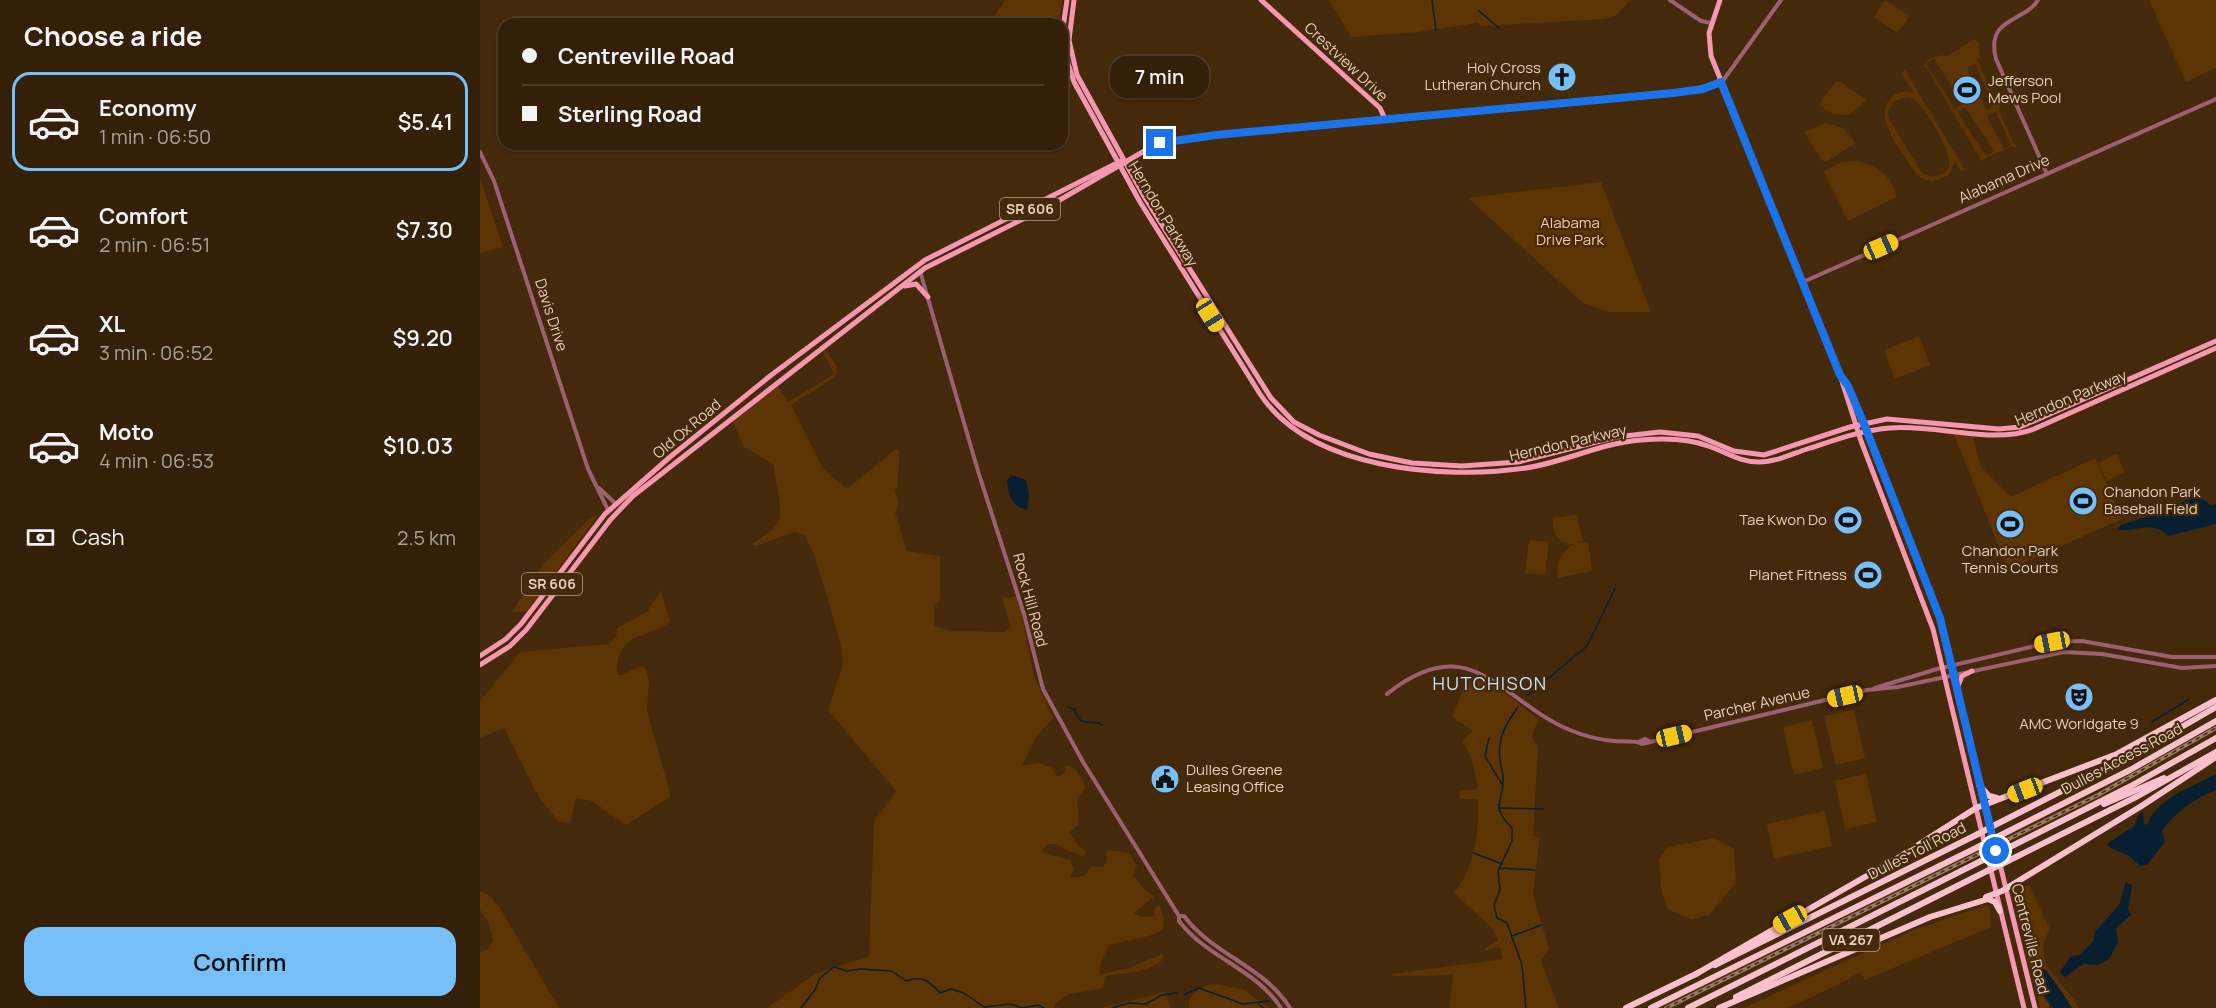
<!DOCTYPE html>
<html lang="en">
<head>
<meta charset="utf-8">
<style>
	body { margin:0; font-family:Manrope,sans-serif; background:#3f2c16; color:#f1f3f6; height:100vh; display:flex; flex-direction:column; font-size:22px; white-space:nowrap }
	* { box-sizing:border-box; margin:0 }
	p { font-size:20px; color:#a9a29c }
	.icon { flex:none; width:33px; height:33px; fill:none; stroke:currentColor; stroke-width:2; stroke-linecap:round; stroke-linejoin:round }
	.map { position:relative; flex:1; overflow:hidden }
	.panel { display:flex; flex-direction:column; background:#341f08; width:480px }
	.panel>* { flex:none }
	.hud { position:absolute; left:18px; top:18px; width:570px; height:132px; border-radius:18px; box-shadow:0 2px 4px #0004,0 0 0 2px #4e3d29; display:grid; align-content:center; height:132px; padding:0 24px; background:#341f08 }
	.end { position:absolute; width:27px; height:27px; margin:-14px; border:8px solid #1a73e8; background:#fff; box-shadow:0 0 0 3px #fff }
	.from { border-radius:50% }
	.bubble { position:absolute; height:42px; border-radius:18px; background:#341f08; box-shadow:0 2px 4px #0004,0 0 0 2px #4e3d29; font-size:20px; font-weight:600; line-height:42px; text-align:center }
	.car { position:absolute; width:18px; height:36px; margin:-18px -9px; border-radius:8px; box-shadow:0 0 4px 2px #0007; background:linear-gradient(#f5c518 24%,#345 0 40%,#f5c518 0 76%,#345 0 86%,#f5c518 0) }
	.hud b { display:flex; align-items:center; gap:21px; height:57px; font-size:22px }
	.hud b+b { border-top:2px solid #4e3d29 }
	.hud i { width:15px; height:15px; background:#f1f3f6 }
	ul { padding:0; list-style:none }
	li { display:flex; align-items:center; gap:18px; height:99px; margin:0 12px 9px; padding:0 12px; border:3px solid transparent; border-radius:18px }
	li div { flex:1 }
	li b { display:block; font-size:22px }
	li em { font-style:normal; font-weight:600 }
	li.current { border-color:#77bff7 }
	li>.icon { width:54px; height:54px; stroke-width:1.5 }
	h2 { padding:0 24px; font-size:27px; line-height:72px }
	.pay { display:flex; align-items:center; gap:15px; height:66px; padding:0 24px; font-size:22px }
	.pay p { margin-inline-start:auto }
	.cta { display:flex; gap:12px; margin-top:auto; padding:12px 24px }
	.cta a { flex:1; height:69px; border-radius:18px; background:#77bff7; color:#111; font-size:24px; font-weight:600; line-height:69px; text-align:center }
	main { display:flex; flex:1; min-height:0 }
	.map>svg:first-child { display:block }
	.green { fill:#5d3403; fill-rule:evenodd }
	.water { fill:#071f30 }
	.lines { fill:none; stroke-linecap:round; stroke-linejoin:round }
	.stream { stroke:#071f30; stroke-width:1.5 }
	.minor { stroke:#9b6170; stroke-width:4 }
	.major { stroke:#f697b0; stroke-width:5 }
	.highway { stroke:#fac0ce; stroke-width:6 }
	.rail-casing { stroke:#977d64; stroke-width:4 }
	.rail { stroke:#45290b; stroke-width:1.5; stroke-dasharray:4.5; stroke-linecap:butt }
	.highway-bridge { stroke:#fac0ce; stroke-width:6 }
	.route { stroke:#1a73e8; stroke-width:8 }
	.labels { text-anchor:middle; stroke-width:4.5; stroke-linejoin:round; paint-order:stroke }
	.shield { fill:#45290b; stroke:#b69d86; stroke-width:1.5 }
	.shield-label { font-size:14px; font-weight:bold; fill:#e6cfbb }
	.street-label { font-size:15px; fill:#e6cfbb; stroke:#45290b }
	.poi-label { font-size:15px; fill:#e6cfbb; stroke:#45290b; text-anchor:end }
	.park-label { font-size:15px; fill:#fcc899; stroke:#45290b }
	.quarter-label { font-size:18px; letter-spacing:1.5px; fill:#c9e3f8; stroke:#45290b }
</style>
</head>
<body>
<main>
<section class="panel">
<h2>Choose a ride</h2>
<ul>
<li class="current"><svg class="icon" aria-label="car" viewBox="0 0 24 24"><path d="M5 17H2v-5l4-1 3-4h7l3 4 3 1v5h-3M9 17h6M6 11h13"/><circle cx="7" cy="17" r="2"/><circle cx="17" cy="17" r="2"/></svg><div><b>Economy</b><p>1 min · 06:50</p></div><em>$5.41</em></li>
<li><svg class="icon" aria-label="car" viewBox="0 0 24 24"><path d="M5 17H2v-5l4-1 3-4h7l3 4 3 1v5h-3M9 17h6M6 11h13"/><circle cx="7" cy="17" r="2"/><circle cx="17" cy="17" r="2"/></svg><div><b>Comfort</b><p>2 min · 06:51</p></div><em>$7.30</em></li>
<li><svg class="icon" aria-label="car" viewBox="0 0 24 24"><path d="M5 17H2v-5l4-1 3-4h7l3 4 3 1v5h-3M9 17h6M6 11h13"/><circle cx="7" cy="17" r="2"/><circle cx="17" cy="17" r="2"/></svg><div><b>XL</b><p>3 min · 06:52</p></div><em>$9.20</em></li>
<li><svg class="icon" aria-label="car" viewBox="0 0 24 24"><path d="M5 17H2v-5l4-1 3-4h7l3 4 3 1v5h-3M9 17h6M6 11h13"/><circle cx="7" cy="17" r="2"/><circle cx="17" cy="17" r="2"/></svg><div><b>Moto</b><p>4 min · 06:53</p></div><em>$10.03</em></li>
</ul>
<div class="pay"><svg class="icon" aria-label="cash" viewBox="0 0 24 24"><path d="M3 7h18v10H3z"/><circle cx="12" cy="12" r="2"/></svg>Cash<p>2.5 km</p></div>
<div class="cta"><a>Confirm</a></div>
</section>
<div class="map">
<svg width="1736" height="1008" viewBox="0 0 1736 1008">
	<rect width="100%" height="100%" fill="#45290b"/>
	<g class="green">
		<path d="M525,0H582L579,24H509Z"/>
		<path d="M849,0H1150L1136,15L1125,19L1003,26L997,23L938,32L871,37Z"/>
		<path d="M1405,0L1430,16L1417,33L1394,17Z"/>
		<path d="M1669,0H1736V68L1706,82Z"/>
		<path d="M1495,39L1499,43L1500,58L1497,59L1506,81H1508L1507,83L1517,105H1520L1519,110L1526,127H1529L1527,129L1534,144L1537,145L1536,148L1533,146L1503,159L1502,162L1447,68L1443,66L1450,58L1464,55L1465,57ZM1454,59L1483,103L1475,108L1448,67L1447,63ZM1495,64L1513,104V107L1506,110L1488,71V67ZM1485,107L1512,147L1513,152L1506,156L1479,115L1478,112ZM1516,112L1531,145L1524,149L1508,119V115Z"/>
		<path d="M1425,70L1485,170L1481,172L1475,162L1469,175L1452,182L1441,178L1434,171C1424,153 1391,117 1411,98C1418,91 1425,91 1434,93L1421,73ZM1429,97C1443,101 1473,153 1469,167C1463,177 1453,179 1442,173L1409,119L1408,111L1414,101Z"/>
		<path d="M1359,81L1387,100L1369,115L1353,114L1339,105L1355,82Z"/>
		<path d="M1346,123L1363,128L1376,143L1346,162L1342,160L1324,132Z"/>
		<path d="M1374,161C1392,162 1415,177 1416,197L1368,221L1344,172L1358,163Z"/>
		<path d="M0,178L23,247L0,253Z"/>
		<path d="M1121,182L1171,312H1128L1103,303L988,198Z"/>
		<path d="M1439,336L1450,365L1415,379L1404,350Z"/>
		<path d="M345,350L357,367L356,376L311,405L343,469L367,489L416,449L419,451C420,454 418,487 417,489H414L419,504L415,512L427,551L460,556V602L454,605V625L469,631L525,632L531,627L522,598L538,596L554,676L573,718L554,740L542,766L558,763L571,767L578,777L585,773V765C597,767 602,777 605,788L597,800L599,824L589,832L598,845L606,851L604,857L582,848L577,844H568L561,852L590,860L594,869L590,878L604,876L612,866L623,867L627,860L626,850L649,853L657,865L653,875L664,889L674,897L654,913L661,917L675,916L674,909L680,904L684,920L683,930L669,936L629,945L621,961L619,974L649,968L682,954L684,959C664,974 649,972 625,976L623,988L586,995L575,1004V1008H287L335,974L389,956L394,822L416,791L348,710L363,664L360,641L334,554L325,536L315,532L276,546L271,545C280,538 295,531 299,520C303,510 295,475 293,464L264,447L253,421L298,386L308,402L354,374L343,352Z"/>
		<path d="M1474,434L1493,437L1501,467L1531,497L1615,458L1642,519L1528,570Z"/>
		<path d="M1636,454L1645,472L1627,481L1618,463Z"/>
		<path d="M118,515L47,611L32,612L64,563L109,519Z"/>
		<path d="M1096,515L1103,541L1098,543L1108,542L1112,571L1078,578C1076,563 1080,552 1094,544C1078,545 1071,533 1073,518Z"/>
		<path d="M1049,540L1069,542L1065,575L1045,573Z"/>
		<path d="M181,590L190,622C163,641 138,630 137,674L142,675L161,666L166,669L169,681L167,711L191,796L146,825L112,801L96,798L90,823L78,821L58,796L24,728L0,738V701L40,652L129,644L136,637L137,628L167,612Z"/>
		<path d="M990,675L1016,686L1058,719L1052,737L1058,747L1053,836L1060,837L1053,894L1069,949L1061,961L1079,1008H969L973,974C953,977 933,975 913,976L912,974L1023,959L1020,947L1005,951L1004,949L1018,940L1013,929L974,893C995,867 999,831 998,799H980L979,791L998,789L992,759L982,741L993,730L972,717Z"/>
		<path d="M1374,710L1385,758L1356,765L1344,716Z"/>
		<path d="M1332,720L1343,768L1314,775L1303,727Z"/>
		<path d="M1386,774L1397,822L1365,829L1355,781Z"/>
		<path d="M1345,811L1352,846L1294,859L1287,824Z"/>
		<path d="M1234,838L1254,849L1256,883L1229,915L1212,920L1187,909L1181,888L1179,859L1188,847Z"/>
		<path d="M1549,885L1570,929C1549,966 1583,978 1599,1008H1592L1569,974L1557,983L1564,998L1573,1008H1560L1532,895L1535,890Z"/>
		<path d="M0,891L10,896L20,908L79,1008H0V952L8,949L13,941L8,922L0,910Z"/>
		<path d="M1506,905L1510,907L1511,927L1385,980L1380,972L1362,983L1307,1008H1263L1431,931Z"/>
		<path d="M734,984L763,989L789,1008H709C706,995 722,985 734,984Z"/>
		<path d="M685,992L691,1008H621Z"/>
	</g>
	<g class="water">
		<path d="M531,475L546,480L549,494L547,510C532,507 528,495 527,480Z"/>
		<path d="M1711,498L1722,499L1732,506L1736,504V524L1688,536C1673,520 1655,532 1637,530L1641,525L1680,513Z"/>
		<path d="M1736,774V790C1716,798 1694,813 1682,831L1685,842L1667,865L1660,866L1649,856L1629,847L1627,844L1654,826L1659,814L1663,812L1664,824L1667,825C1677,797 1712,788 1736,774Z"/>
		<path d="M1646,882L1652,885L1648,910L1652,914L1636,928L1638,943L1629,959L1618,965L1603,964L1585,977L1580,972L1591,956L1600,955L1614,940V933L1639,905Z"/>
		<path d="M1560,968L1566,970C1575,983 1584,994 1592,1008H1573C1565,995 1552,987 1557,970Z"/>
	</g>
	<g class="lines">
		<g class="stream">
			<path d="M952,0L956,30"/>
			<path d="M999,11L1019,28"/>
			<path d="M1048,695L1107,646L1135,589"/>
			<path d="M588,707L595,710L596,708L594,711L601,721L619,723L622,725"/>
			<path d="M1038,707C1027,722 1017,739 1020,759C1020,765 1023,771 1023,777C1024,803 1009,805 1032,828V841L1018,871L1020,890L1014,905L1017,918L1027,923L1042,965L1046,1008"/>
			<path d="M1672,722L1709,699"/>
			<path d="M1009,738L1005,756L1023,786"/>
			<path d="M1018,808L1064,809"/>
			<path d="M994,853L1022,864"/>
			<path d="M1020,868L1055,870"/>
			<path d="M1032,936L1061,925"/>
			<path d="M705,994L719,988L763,1004L789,1001"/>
			<path d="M778,1004L784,1008"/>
			<path d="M321,1008L335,990L340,978L354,967L367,971L380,969L412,971L426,981C443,975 449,981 460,993L471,989L484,993L504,1007L530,1004L542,1008L558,1005L564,1008"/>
			<path d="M632,1008L649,1003L666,1004L682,995L697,993"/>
			<path d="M1570,1008L1571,1005"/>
		</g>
		<g class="minor">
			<path d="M1190,0L1221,21L1231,23"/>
			<path d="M1558,0C1545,22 1505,17 1516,59L1567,174"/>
			<path d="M1242,82L1301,0"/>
			<path d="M0,152L14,181L108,469L128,510"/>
			<path d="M440,271L498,471L544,614L563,689L603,762L699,916V921C727,958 776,969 801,1008"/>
			<path d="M1323,282L1736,99"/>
			<path d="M119,488L136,504"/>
			<path d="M1395,688L1457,669L1572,642L1602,641L1692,657H1736"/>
			<path d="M907,694C992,626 1021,702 1090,730C1104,736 1120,740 1135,741C1143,742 1155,740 1162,744L1387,690L1418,687L1584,652L1622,654L1702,668L1736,666"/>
			<path d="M1158,742L1165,739L1169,741"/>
			<path d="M699,916H704C733,955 784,966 810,1008"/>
		</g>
		<g class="major">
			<path d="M587,0L583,28V48L594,82L660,202L780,394C830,470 964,480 1046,468C1085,462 1121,443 1161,440C1183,438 1207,438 1228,446C1246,452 1259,462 1279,462C1296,462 1312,454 1327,449C1355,440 1382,430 1410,428C1457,424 1511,445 1554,429L1736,348"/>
			<path d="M594,0L589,40L597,75L665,198L791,398L814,422L839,435L889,454L932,463L982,466L1038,462L1136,437L1180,432L1218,436L1254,451L1284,455L1370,427L1407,419L1519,429L1540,427L1736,341"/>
			<path d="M781,0L900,108L905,119"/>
			<path d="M1240,0L1229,33L1231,56L1360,375L1368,386L1384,424L1460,618L1555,1008"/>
			<path d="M425,286L436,284L448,297"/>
			<path d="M1360,375L1381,441L1453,629L1544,1008"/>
			<path d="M0,656L26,639L41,624L125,514L190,457L290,376L445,260L641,161"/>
			<path d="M0,665L30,646L46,630L131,519L153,496L445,268L571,205L673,146L688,141L720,137L1215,90L1241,82"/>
			<path d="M1478,686L1482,676L1492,671"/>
		</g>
		<g class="highway">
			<path d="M1499,785L1509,796L1517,798"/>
			<path d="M1624,804L1684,778"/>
			<path d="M1513,826L1660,751L1736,707"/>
			<path d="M1519,836L1650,770L1736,721"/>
			<path d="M1522,851L1651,786L1736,738"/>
			<path d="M1522,864L1658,796L1736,752"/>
			<path d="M1506,897L1522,891L1663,805L1736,757"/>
			<path d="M1235,965L1498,834"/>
			<path d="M1216,974L1418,858L1496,808L1637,754L1736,700"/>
			<path d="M1256,997L1507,871"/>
			<path d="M1146,1008L1218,973"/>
			<path d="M1171,1008L1498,847"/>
			<path d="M1208,1008L1501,861"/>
			<path d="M1239,1008L1450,917L1508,899L1515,902L1520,911"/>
		</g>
		<g class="rail-casing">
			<path id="rail" d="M1186,1008L1618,795L1736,728"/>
		</g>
		<use href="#rail" class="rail"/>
		<g class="highway-bridge">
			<path d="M1498,834L1513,826"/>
			<path d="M1498,847L1519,836"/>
			<path d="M1501,861L1522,851"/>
			<path d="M1507,871L1522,864"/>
		</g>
	</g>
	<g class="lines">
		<path class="route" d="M680,143L736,135L1193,93L1223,89L1241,82L1360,375L1368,386L1384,424L1460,618L1516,851"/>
	</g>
	<defs>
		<g id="church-disc" transform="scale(1.5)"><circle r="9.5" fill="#77bff7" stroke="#45290b"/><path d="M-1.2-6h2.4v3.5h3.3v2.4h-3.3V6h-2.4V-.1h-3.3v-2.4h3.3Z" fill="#111"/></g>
		<g id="stadium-disc" transform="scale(1.5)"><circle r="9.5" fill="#77bff7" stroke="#45290b"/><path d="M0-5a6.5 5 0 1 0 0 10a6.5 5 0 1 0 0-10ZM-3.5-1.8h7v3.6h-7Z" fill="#111"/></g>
		<g id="theatre-disc" transform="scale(1.5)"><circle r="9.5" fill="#77bff7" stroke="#45290b"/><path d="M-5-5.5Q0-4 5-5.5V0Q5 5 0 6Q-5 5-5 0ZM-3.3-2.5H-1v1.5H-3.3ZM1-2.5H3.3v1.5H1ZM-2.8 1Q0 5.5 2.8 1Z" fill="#111"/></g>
		<g id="civic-disc" transform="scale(1.5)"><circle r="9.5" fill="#77bff7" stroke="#45290b"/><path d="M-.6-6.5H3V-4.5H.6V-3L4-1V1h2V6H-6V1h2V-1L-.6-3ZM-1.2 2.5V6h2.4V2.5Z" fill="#111"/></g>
	</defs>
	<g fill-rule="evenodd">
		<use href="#church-disc" x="1082" y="77"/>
		<use href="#stadium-disc" x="1487" y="90"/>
		<use href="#stadium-disc" x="1603" y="501"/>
		<use href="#stadium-disc" x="1368" y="520"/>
		<use href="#stadium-disc" x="1530" y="524"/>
		<use href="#stadium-disc" x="1388" y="575"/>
		<use href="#theatre-disc" x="1599" y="697"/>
		<use href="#civic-disc" x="685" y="779"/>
	</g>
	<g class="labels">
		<g class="shield">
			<rect x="520" y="198" width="60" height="22" rx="4.5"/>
			<rect x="42" y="573" width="60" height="22" rx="4.5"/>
			<rect x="1342.5" y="929" width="57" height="22" rx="4.5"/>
		</g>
		<g class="shield-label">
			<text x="550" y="214">SR 606</text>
			<text x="72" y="589">SR 606</text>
			<text x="1371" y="945">VA 267</text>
		</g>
		<g class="street-label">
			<text transform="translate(866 62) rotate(43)" y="5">Crestview Drive</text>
			<text transform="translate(1524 179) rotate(-24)" y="5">Alabama Drive</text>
			<text transform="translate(683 214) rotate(59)" y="5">Herndon Parkway</text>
			<text transform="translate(71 315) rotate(72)" y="5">Davis Drive</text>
			<text transform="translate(1591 398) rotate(-23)" y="5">Herndon Parkway</text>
			<text transform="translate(207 429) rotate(-40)" y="5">Old Ox Road</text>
			<text transform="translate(1088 443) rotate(-13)" y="5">Herndon Parkway</text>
			<text transform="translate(550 600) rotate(75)" y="5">Rock Hill Road</text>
			<text transform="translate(1277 704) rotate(-13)" y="5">Parcher Avenue</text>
			<text transform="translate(1642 759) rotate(-28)" y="5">Dulles Access Road</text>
			<text transform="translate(1437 851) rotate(-27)" y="5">Dulles Toll Road</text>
			<text transform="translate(1550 939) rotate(76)" y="5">Centreville Road</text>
		</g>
		<g class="poi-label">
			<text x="1061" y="73">Holy Cross<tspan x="1061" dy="17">Lutheran Church</tspan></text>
			<text x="1508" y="86" text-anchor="start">Jefferson<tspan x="1508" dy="17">Mews Pool</tspan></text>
			<text x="1624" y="497" text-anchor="start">Chandon Park<tspan x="1624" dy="17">Baseball Field</tspan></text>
			<text x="1347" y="525">Tae Kwon Do</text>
			<text x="1530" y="556" text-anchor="middle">Chandon Park<tspan x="1530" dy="17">Tennis Courts</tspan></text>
			<text x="1367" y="580">Planet Fitness</text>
			<text x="1599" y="729" text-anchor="middle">AMC Worldgate 9</text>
			<text x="706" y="775" text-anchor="start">Dulles Greene<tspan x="706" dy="17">Leasing Office</tspan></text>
		</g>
		<g class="park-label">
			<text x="1090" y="228">Alabama<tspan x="1090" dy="17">Drive Park</tspan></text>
		</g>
		<g class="quarter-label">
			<text x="1010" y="690">HUTCHISON</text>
		</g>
	</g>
</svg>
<i class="end from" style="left:1516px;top:851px"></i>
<i class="end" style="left:680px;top:143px"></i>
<div class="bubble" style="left:630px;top:56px;width:99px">7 min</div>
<i class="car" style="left:1401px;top:247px;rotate:66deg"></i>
<i class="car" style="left:730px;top:315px;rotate:148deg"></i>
<i class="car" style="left:1572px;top:642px;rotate:259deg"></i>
<i class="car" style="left:1365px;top:696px;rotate:257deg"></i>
<i class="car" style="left:1194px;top:736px;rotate:77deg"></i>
<i class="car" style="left:1545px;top:790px;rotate:249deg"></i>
<i class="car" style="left:1310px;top:919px;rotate:241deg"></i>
<div class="hud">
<b><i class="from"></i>Centreville Road</b>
<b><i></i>Sterling Road</b>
</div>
</div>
</main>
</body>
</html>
